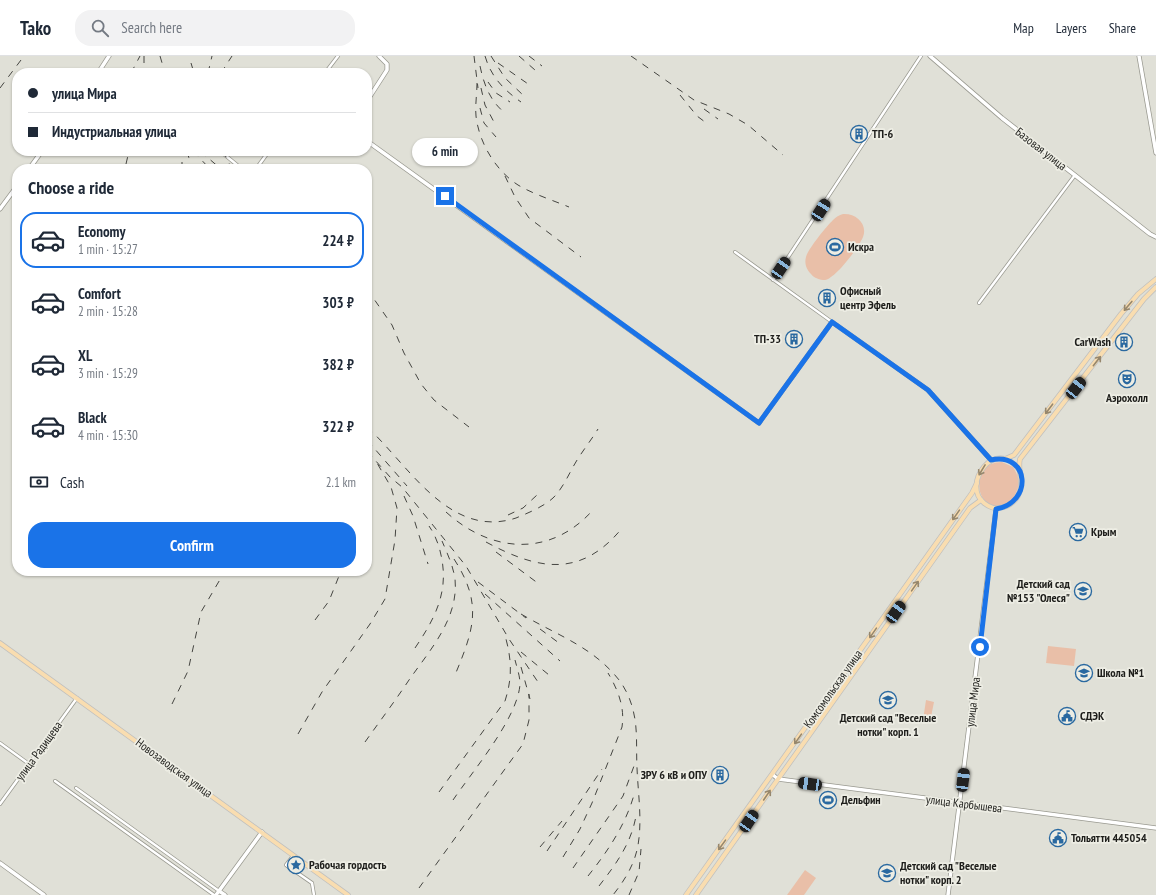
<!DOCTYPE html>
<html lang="en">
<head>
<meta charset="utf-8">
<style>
	body { margin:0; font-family:"PT Sans Narrow",sans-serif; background:#f2f2f3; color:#1f2937; height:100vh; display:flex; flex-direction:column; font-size:15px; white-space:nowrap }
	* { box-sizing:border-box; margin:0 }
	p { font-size:13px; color:#747a83 }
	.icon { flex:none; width:22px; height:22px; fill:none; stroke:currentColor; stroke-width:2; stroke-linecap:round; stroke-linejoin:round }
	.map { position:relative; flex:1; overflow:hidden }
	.drawer { position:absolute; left:12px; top:108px; width:360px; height:412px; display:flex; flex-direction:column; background:#fff; border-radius:16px; box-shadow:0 1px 3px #0004 }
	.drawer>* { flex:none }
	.hud { position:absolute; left:12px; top:12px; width:360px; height:88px; border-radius:16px; box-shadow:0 1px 3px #0004; display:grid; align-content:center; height:88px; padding:0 16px; background:#fff }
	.end { position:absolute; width:18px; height:18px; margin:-9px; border:5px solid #1a73e8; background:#fff; box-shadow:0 0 0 2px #fff }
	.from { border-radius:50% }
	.bubble { position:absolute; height:28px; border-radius:14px; background:#fff; box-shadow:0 1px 3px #0004; font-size:13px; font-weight:800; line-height:28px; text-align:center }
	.car { position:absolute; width:12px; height:24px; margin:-12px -6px; border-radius:5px; box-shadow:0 0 3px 1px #0007; background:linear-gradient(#222 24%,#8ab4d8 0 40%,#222 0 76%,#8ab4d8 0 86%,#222 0) }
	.hud b { display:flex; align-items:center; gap:14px; height:38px; font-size:15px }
	.hud b+b { border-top:1px solid #e0e1e3 }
	.hud i { width:10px; height:10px; background:#1f2937 }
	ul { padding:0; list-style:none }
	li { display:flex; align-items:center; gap:12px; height:56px; margin:0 8px 6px; padding:0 8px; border:2px solid transparent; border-radius:16px }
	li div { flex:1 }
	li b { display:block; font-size:15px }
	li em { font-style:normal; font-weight:800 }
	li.active { border-color:#1a73e8 }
	li>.icon { width:36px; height:36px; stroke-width:1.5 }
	h2 { padding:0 16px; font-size:18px; line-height:48px }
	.pay { display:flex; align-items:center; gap:10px; height:44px; padding:0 16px; font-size:15px }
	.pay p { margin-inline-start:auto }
	.cta { display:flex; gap:8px; margin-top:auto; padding:8px 16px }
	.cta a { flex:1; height:46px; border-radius:16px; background:#1a73e8; color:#fff; font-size:16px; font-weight:800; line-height:46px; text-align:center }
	header { display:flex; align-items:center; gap:24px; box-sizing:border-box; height:56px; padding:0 20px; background:#fff; border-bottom:1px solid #e0e1e3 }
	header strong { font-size:19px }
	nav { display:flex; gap:22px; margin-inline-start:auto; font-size:14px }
	.search { width:280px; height:36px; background:#f2f2f3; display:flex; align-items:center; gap:10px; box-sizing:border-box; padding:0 14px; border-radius:16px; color:#747a83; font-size:15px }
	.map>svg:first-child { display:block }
	.green { fill:#e9bfa8 }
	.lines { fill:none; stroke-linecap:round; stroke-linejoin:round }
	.street-casing { stroke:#999990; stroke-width:4 }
	.secondary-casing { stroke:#999990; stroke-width:5 }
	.primary-casing { stroke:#c0c0bf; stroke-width:5.5 }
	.street { stroke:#fff; stroke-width:2.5 }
	.secondary { stroke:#fff; stroke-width:3.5 }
	.primary { stroke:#f9ddb0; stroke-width:4 }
	.rail { stroke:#454541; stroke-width:1; stroke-dasharray:7 7; stroke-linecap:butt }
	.oneway { stroke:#96876d }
	.route { stroke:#1a73e8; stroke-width:5 }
	.labels { text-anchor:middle; stroke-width:3.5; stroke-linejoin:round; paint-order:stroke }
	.poi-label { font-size:12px; font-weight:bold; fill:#1e1e1b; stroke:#edede4; text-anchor:start }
	.street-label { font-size:12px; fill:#1e1e1b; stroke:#edede4 }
</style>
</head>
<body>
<header>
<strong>Tako</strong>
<div class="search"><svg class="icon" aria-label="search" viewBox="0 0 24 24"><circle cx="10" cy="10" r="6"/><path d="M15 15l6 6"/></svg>Search here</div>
<nav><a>Map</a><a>Layers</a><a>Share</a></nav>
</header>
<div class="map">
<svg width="1156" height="839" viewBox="0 0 1156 839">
	<rect width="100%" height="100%" fill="#e0e0d7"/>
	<g class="green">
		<path d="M843,158C856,157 868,168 863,181C859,191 835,223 825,224C820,224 814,222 811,218C807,214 804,208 806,201C808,193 826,171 833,164C836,161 839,159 843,158Z"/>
		<path d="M1002,406L1013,411C1019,420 1020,428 1016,437C1013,443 1009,448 1003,450C973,457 970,405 1002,406Z"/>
		<path d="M1048,590L1076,593L1074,610L1046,607Z"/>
		<path d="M926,644L934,646L930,666L923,664Z"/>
		<path d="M805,814L816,822L804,839H787Z"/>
	</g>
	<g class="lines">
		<g class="street-casing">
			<g id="street">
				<path d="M325,17L338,0"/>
				<path d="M220,95L242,113"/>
				<path d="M256,113L269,95"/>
				<path d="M735,196L832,266"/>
				<path d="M773,224L921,0"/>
				<path d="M979,247L1075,119"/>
				<path d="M0,687L29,708"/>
				<path d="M55,725L214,839"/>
				<path d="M76,732L219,835"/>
				<path d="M0,748L77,642"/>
				<path d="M293,800L286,809L312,827L314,839"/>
			</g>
		</g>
		<g class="secondary-casing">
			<g id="secondary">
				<path d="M930,0L1002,62L1150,178L1156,181"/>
				<path d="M1139,0L1156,97"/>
				<path d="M98,17L109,0"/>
				<path d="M367,45L387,14V8L379,0"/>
				<path d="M367,85L759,367L832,266L928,334L991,404"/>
				<path d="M29,113L42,95"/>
				<path d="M0,153L17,130"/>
				<path d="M773,719L778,723L786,724L1156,772"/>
				<path d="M0,807L44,839"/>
				<path d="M219,835L225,839"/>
				<path d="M216,839L262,776"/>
				<path d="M948,839L996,453"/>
			</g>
		</g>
		<g class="primary-casing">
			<g id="primary">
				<path d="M1005,403L1014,399L1121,258L1138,238L1156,223"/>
				<path d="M1020,415C995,379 961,429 984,447C988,450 993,453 998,452C1006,452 1014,447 1018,440C1025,427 1017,416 1020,403L1144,243L1156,231"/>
				<path d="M0,587L348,839"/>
				<path d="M686,839L972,437L977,427"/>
				<path d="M696,839L970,452L981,444"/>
			</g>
		</g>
		<use href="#street" class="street"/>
		<use href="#secondary" class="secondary"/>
		<use href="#primary" class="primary"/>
		<g class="rail">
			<path d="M144,0V17"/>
			<path d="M160,0L165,17"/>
			<path d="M474,0L478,32"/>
			<path d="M485,0C491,21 504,34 521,46"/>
			<path d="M491,0L505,22L524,40"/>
			<path d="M519,0L535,14"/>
			<path d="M529,0L542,10"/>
			<path d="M631,0L694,44L729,58L748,69L783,99"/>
			<path d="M191,7L194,17"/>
			<path d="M498,7L531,30"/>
			<path d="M480,10C484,29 490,45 505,57"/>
			<path d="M131,17L140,0"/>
			<path d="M208,17L212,0"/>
			<path d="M221,17L232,0"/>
			<path d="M488,26L496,37L510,46"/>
			<path d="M477,27C477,38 475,49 476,60C479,87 496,115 518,129C533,138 552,144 569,151"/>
			<path d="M0,32L24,0"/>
			<path d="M481,32L485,49L495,68"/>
			<path d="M680,39L697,60L705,66"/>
			<path d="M480,52L484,67L496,81"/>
			<path d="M704,53L718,63"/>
			<path d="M187,95L192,113"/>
			<path d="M193,95L210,113"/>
			<path d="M200,95L221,113"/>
			<path d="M223,95L232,113"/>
			<path d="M126,108L129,95"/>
			<path d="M182,113V95"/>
			<path d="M505,120L515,141L529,162L581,201"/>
			<path d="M367,233L392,269L404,297L421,328L434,344L469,371"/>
			<path d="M367,371C408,408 449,484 516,462C528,457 543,451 553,442C562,433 567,422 573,411C580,398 590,386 598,373"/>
			<path d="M367,384L407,430"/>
			<path d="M367,395L390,421L402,431L466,510L509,583L540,629"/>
			<path d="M367,420V438"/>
			<path d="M404,440L413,460L428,508"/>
			<path d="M446,456C491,497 550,502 593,454"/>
			<path d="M508,459L523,452L537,439"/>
			<path d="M486,486C538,514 581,523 623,471"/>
			<path d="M496,496L539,528"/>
			<path d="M454,503C483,548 474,573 455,619"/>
			<path d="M478,526L526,562"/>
			<path d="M485,538L560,605"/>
			<path d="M521,558C553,577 588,589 613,617C623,627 630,641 633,654C638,672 636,693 637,712C638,738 643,768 637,794C633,811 624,825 613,839"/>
			<path d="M315,564L329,545L341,515"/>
			<path d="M540,573L559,587"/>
			<path d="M415,592C434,564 448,538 442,504C440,492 436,480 429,470"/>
			<path d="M521,596L549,619"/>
			<path d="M521,611L530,643"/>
			<path d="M172,648L188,615L201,556L225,515"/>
			<path d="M298,678L322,636L370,568L385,543L395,484L397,452L391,431L377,407"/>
			<path d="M365,686C380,665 395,645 409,624C430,594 459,562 455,523C453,509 447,497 442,485"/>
			<path d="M439,736L505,645C512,623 512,606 506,583"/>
			<path d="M453,744C472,716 518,662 520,628C520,620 517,612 515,604"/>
			<path d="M540,791L562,765"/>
			<path d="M547,795L602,713"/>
			<path d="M563,801L580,773L592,747L622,671C625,651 618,634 608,617"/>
			<path d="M573,812L623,740L634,710"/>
			<path d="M588,820C608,795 627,767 635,735"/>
			<path d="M599,830C616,808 631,788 636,760"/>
			<path d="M419,832L523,688L529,664V638"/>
			<path d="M629,839L639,816L641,793"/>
		</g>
	</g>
	<defs><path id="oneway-shaft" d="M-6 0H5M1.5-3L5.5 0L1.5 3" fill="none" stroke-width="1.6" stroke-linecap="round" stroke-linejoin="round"/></defs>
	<g class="oneway">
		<use href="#oneway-shaft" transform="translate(1128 250) rotate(130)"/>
		<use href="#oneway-shaft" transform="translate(1097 305) rotate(-52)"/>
		<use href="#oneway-shaft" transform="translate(1049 353) rotate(127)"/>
		<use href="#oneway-shaft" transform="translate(982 414) rotate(121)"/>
		<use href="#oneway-shaft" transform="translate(956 459) rotate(125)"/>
		<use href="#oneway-shaft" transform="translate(915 530) rotate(-55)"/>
		<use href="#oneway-shaft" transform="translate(873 577) rotate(125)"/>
		<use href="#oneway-shaft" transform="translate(798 683) rotate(125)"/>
		<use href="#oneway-shaft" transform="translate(767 739) rotate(-56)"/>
		<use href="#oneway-shaft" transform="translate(722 789) rotate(126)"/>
	</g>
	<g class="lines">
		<path class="route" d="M445,140L759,367L832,266L928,334L991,404C1030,396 1033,447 996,453L980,591"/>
	</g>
	<defs>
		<g id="building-ring" transform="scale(0.9)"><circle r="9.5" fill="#edede4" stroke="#2a69a0" stroke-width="1.5"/><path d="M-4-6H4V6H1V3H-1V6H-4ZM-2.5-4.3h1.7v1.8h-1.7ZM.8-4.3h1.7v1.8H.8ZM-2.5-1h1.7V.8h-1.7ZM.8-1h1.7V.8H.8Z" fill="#2a69a0"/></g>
		<g id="stadium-ring" transform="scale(0.9)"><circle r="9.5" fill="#edede4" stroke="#2a69a0" stroke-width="1.5"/><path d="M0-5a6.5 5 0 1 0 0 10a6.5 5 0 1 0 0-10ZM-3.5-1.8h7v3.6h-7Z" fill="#2a69a0"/></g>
		<g id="theatre-ring" transform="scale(0.9)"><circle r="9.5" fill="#edede4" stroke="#2a69a0" stroke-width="1.5"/><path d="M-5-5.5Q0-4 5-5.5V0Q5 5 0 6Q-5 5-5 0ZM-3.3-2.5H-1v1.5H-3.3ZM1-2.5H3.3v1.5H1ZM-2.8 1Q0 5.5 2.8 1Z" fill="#2a69a0"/></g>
		<g id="supermarket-ring" transform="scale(0.9)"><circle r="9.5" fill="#edede4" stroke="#2a69a0" stroke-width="1.5"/><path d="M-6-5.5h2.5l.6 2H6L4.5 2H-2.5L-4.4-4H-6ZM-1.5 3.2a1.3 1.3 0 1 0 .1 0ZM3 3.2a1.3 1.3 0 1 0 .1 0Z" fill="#2a69a0"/></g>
		<g id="school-ring" transform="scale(0.9)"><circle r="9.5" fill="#edede4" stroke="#2a69a0" stroke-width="1.5"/><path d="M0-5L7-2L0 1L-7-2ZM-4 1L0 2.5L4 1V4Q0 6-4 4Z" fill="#2a69a0"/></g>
		<g id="civic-ring" transform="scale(0.9)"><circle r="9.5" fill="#edede4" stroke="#2a69a0" stroke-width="1.5"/><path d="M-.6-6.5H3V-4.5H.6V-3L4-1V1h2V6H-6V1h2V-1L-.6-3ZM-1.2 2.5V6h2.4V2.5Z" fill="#2a69a0"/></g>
		<g id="sight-ring" transform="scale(0.9)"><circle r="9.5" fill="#edede4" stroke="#2a69a0" stroke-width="1.5"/><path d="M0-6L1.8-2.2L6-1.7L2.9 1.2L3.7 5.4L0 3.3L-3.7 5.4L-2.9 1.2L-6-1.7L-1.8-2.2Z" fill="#2a69a0"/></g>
	</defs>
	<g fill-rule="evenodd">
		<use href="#building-ring" x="859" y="78"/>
		<use href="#stadium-ring" x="835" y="191"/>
		<use href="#building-ring" x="827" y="242"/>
		<use href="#building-ring" x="794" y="283"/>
		<use href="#building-ring" x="1124" y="286"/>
		<use href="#theatre-ring" x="1127" y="323"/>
		<use href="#supermarket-ring" x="1078" y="476"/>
		<use href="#school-ring" x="1083" y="535"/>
		<use href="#school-ring" x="1084" y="617"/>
		<use href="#school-ring" x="888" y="644"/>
		<use href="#civic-ring" x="1067" y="660"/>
		<use href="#building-ring" x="720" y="719"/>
		<use href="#stadium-ring" x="828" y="744"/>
		<use href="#civic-ring" x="1058" y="782"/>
		<use href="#sight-ring" x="296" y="809"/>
		<use href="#school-ring" x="887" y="817"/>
	</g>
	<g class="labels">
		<g class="poi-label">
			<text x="872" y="82">ТП-6</text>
			<text x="848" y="195">Искра</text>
			<text x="840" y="239">Офисный<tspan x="840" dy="14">центр Эфель</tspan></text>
			<text x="781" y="287" text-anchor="end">ТП-33</text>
			<text x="1111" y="290" text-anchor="end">CarWash</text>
			<text x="1127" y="346" text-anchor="middle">Аэрохолл</text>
			<text x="1091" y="480">Крым</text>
			<text x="1070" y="532" text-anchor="end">Детский сад<tspan x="1070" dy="14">№153 "Олеся"</tspan></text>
			<text x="1097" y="621">Школа №1</text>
			<text x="1080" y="664">СДЭК</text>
			<text x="888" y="666" text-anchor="middle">Детский сад "Веселые<tspan x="888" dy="14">нотки" корп. 1</tspan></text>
			<text x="707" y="723" text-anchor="end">ЗРУ 6 кВ и ОПУ</text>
			<text x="841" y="748">Дельфин</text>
			<text x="1071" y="786">Тольятти 445054</text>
			<text x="309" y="813">Рабочая гордость</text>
			<text x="900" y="814">Детский сад "Веселые<tspan x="900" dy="14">нотки" корп. 2</tspan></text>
		</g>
		<g class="street-label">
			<text transform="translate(1041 93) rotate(38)" y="4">Базовая улица</text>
			<text transform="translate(833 633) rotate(-55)" y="4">Комсомольская улица</text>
			<text transform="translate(973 646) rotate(-83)" y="4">улица Мира</text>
			<text transform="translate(39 695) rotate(-54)" y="4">улица Радищева</text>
			<text transform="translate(174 712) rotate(36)" y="4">Новозаводская улица</text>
			<text transform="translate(964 748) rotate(7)" y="4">улица Карбышева</text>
		</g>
	</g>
</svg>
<i class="end from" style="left:980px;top:591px"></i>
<i class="end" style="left:445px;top:140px"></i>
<div class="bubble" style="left:412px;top:82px;width:66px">6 min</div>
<i class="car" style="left:821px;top:154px;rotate:33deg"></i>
<i class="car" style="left:781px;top:212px;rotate:34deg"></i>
<i class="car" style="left:1076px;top:332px;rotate:38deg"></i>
<i class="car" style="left:896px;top:556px;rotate:35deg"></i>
<i class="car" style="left:963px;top:724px;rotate:7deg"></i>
<i class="car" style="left:810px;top:728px;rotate:278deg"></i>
<i class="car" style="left:749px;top:765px;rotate:34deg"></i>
<div class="hud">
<b><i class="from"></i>улица Мира</b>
<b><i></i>Индустриальная улица</b>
</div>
<section class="drawer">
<h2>Choose a ride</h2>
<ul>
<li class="active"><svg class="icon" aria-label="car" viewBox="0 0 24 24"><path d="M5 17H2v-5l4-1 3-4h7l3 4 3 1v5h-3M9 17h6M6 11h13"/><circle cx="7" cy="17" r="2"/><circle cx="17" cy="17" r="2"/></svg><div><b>Economy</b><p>1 min · 15:27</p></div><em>224 ₽</em></li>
<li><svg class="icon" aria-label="car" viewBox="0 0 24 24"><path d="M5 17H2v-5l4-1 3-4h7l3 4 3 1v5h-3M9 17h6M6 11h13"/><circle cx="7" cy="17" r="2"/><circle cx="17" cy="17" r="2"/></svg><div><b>Comfort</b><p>2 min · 15:28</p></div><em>303 ₽</em></li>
<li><svg class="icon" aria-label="car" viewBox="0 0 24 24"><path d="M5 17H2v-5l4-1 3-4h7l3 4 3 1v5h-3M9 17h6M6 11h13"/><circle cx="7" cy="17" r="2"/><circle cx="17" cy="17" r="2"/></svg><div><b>XL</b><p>3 min · 15:29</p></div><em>382 ₽</em></li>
<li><svg class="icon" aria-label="car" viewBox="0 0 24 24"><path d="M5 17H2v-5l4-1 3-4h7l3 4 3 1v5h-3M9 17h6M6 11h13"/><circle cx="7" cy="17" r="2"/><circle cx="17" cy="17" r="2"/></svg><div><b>Black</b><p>4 min · 15:30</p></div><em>322 ₽</em></li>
</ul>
<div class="pay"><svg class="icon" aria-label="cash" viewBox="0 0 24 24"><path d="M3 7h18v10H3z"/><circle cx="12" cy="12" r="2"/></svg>Cash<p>2.1 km</p></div>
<div class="cta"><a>Confirm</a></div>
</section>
</div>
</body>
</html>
